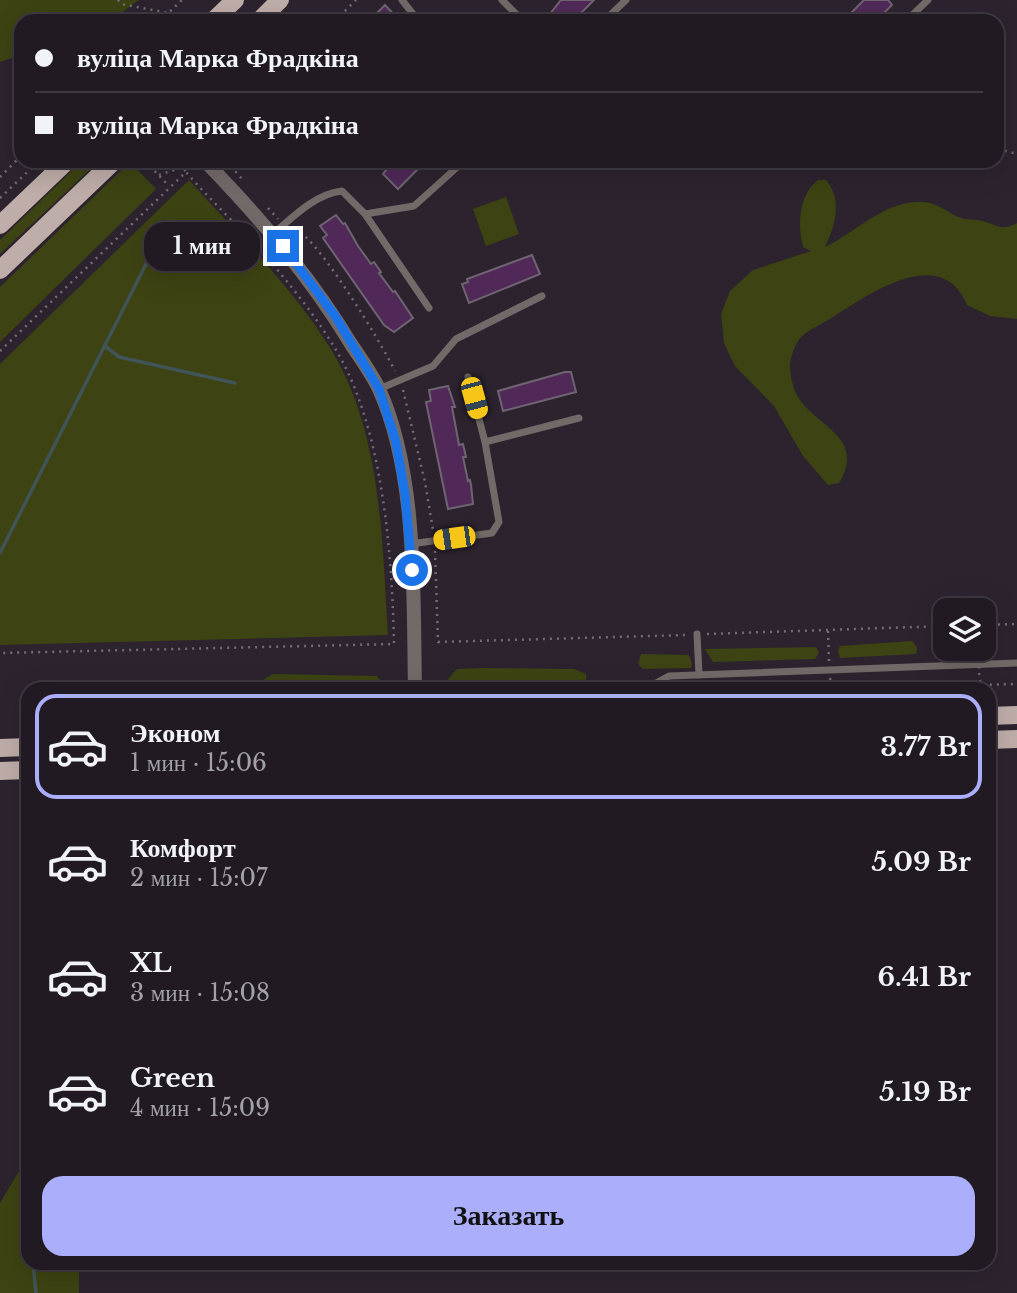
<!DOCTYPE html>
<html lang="ru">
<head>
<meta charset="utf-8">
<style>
	body { margin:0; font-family:"Libre Baskerville",serif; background:#29232a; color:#f1f3f6; height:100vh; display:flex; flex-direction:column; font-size:26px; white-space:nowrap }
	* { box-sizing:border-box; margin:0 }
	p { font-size:23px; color:#a2a1a5 }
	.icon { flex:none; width:38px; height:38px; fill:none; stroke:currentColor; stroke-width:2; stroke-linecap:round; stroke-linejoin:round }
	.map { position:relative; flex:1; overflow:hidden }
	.side { position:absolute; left:21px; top:682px; width:975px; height:588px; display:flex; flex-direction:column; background:#211a22; border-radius:21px; box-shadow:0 7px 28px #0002,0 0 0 2px #3e3840 }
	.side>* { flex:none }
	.banner { position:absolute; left:14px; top:14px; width:990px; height:154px; border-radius:21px; box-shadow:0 7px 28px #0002,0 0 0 2px #3e3840; display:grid; align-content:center; height:154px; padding:0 21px; background:#211a22 }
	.controls { position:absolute; left:933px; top:598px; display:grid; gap:14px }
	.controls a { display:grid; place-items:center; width:63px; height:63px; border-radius:14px; background:#211a22; box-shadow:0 7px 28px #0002,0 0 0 2px #3e3840; font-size:35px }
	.end { position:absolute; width:32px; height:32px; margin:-16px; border:9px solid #1a73e8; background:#fff; box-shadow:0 0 0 4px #fff }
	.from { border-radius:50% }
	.bubble { position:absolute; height:49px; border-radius:21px; background:#211a22; box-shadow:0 7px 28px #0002,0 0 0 2px #3e3840; font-size:23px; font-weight:700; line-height:49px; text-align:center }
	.car { position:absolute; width:21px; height:42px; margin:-21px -10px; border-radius:9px; box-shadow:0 0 5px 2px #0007; background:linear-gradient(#f5c518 24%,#345 0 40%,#f5c518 0 76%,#345 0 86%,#f5c518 0) }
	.banner b { display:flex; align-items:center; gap:24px; height:66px; font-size:26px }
	.banner b+b { border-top:2px solid #3e3840 }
	.banner i { width:18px; height:18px; background:#f1f3f6 }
	ul { padding:12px 0 0; list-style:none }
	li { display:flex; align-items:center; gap:21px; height:105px; margin:0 14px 10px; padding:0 7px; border:4px solid transparent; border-radius:21px }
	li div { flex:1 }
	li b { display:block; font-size:26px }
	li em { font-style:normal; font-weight:700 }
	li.selected { border-color:#abaffb }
	li>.icon { width:63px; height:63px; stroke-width:1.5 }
	.button { display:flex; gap:14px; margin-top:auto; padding:14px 21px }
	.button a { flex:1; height:80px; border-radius:21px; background:#abaffb; color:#111; font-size:28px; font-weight:700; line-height:80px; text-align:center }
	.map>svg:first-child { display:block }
	.green { fill:#3d4312 }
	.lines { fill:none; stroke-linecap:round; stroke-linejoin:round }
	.stream { stroke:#415458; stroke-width:3.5 }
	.building { fill:#502959; stroke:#6f6471; stroke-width:2 }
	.path { stroke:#746c75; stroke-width:2.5; stroke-dasharray:2 5; stroke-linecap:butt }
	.lane { stroke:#726a68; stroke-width:7 }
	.street { stroke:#726a68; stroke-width:14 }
	.primary { stroke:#beada8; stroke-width:18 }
	.route { stroke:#1a73e8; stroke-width:9 }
</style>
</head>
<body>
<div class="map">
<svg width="1017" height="1293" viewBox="0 0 1017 1293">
	<rect width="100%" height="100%" fill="#2c232e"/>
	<g class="green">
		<path d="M0,0H139L110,21H21V55L0,62Z"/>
		<path d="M82,161H99L0,254V240Z"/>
		<path d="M130,162L156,189L0,342V287Z"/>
		<path d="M189,180C238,235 294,288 332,351C382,434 382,541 388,635L0,645V364Z"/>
		<path d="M818,180H826C843,200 835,226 825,247C856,232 885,200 922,202C937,202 948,213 961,218C966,220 971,219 977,220C995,222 998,233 1017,223V319L990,316L967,305C942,243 870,293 833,317C823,324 804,331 798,341C794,347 790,359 790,366C790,376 793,389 798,397C815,426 867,437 839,483L828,485L803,456L774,406L735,366L724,343L721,314L730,291L753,270L811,251L803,247C797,225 799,194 818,180Z"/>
		<path d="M506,197L519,234L486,246L473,209Z"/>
		<path d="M912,641L917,647L916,654L840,658L838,651L840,646Z"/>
		<path d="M816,647L819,653L815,659L713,662L705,649Z"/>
		<path d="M641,654L689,655L692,664L691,668L643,669L638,664Z"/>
		<path d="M483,668L574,669L586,674V690L447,689L448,679L457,669Z"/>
		<path d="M273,674L377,676L386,689H258L263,680Z"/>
		<path d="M28,1169V1264H79V1293H0V1203L19,1171Z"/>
	</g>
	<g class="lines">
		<g class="stream">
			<path d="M105,346L119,357L235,383"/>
			<path d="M0,553L146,264"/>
			<path d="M33,1264L36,1293"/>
		</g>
	</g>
	<g class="building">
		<path d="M561,0H594L573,21H557L550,14Z"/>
		<path d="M864,0H888L892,5L876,21H843Z"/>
		<path d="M385,5L400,21H369Z"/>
		<path d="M393,161H426L398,189L383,174Z"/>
		<path d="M336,215L343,224L345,223L358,246L371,264L374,262L381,272L379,273L393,292L395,291L413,318L394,332L384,325L323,238L327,235L320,226Z"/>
		<path d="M532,255L540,274L469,303L462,284L468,282L467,279Z"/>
		<path d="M565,372H571L576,392L503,411L498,391Z"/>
		<path d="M448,386L455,407H452L455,423L459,445L463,444L466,457H463L468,481L470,480L471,485L473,504L448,509L426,402L431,401L429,390Z"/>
	</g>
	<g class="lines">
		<g class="path">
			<path d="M118,0L121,4L169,13"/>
			<path d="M160,21L182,0"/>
			<path d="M335,21L356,0"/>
			<path d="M998,149L1017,154"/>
			<path d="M145,161L169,186"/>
			<path d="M226,161L243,180"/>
			<path d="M159,175L183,167L186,172"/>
			<path d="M0,177L21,156"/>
			<path d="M0,198L39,161"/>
			<path d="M268,208L278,219"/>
			<path d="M295,228C321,243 380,341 395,371"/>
			<path d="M0,351L186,172C216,207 251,237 280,273C300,297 320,323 336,350C383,428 392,554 394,644L0,653"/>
			<path d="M403,390L425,482L433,530"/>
			<path d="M435,551L438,642L686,635"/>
			<path d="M984,625L1017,624"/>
			<path d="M828,631L829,661"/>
			<path d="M707,634L945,626"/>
			<path d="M979,673L981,685L1017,684"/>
			<path d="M830,678L831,684L837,690"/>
		</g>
		<g class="lane">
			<path d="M402,0L413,14L415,21"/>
			<path d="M502,0L523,21"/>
			<path d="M604,21L626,0"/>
			<path d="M906,21L928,0"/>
			<path d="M365,214L414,206L464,161"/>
			<path d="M273,234C293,217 315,194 342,191L365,214L429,308"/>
			<path d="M379,389L433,366L456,339L542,296"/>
			<path d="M485,442L579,418"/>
			<path d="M410,544L492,533L499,522L485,442L468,377"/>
			<path d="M976,611V605"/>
			<path d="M697,634L699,675"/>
			<path d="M978,649L979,665"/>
			<path d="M643,690L669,676L1017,663"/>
		</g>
		<path class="street" d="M205,161C260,218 310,276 351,344C361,359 372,374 379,389C418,475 413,596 415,690"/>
		<g class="primary">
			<path d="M213,21L235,0"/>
			<path d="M259,21L280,0"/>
			<path d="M0,225L67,161"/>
			<path d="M0,270L114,161"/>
			<path d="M989,716L1017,715"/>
			<path d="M989,740L1017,739"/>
			<path d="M0,748L28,747"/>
			<path d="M0,771L28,770"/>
		</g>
	</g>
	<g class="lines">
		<path class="route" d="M283,246L335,316L379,389L396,442L405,494L412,570"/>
	</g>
</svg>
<div class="controls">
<a><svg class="icon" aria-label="layers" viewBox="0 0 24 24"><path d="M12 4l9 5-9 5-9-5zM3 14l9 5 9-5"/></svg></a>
</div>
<i class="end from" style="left:412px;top:570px"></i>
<i class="end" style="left:283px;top:246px"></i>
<div class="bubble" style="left:144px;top:222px;width:116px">1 мин</div>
<i class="car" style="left:474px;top:398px;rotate:165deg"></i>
<i class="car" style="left:454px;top:538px;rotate:262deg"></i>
<div class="banner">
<b><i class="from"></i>вуліца Марка Фрадкіна</b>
<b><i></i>вуліца Марка Фрадкіна</b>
</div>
<section class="side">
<ul>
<li class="selected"><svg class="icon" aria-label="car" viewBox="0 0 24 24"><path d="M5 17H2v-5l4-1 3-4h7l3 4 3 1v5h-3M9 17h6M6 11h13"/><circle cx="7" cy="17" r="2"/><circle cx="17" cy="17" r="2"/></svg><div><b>Эконом</b><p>1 мин · 15:06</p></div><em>3.77 Br</em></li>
<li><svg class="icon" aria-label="car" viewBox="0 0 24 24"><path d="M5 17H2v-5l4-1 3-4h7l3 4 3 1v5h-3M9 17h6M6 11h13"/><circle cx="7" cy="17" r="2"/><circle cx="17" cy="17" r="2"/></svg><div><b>Комфорт</b><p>2 мин · 15:07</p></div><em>5.09 Br</em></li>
<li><svg class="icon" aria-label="car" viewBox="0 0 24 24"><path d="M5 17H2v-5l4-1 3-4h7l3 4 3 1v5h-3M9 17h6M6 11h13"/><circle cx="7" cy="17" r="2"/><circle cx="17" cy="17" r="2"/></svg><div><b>XL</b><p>3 мин · 15:08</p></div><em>6.41 Br</em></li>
<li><svg class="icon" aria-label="car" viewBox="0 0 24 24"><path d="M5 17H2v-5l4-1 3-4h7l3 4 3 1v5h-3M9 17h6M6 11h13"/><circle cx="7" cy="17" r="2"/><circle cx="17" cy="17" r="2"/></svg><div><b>Green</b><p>4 мин · 15:09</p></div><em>5.19 Br</em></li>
</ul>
<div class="button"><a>Заказать</a></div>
</section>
</div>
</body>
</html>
